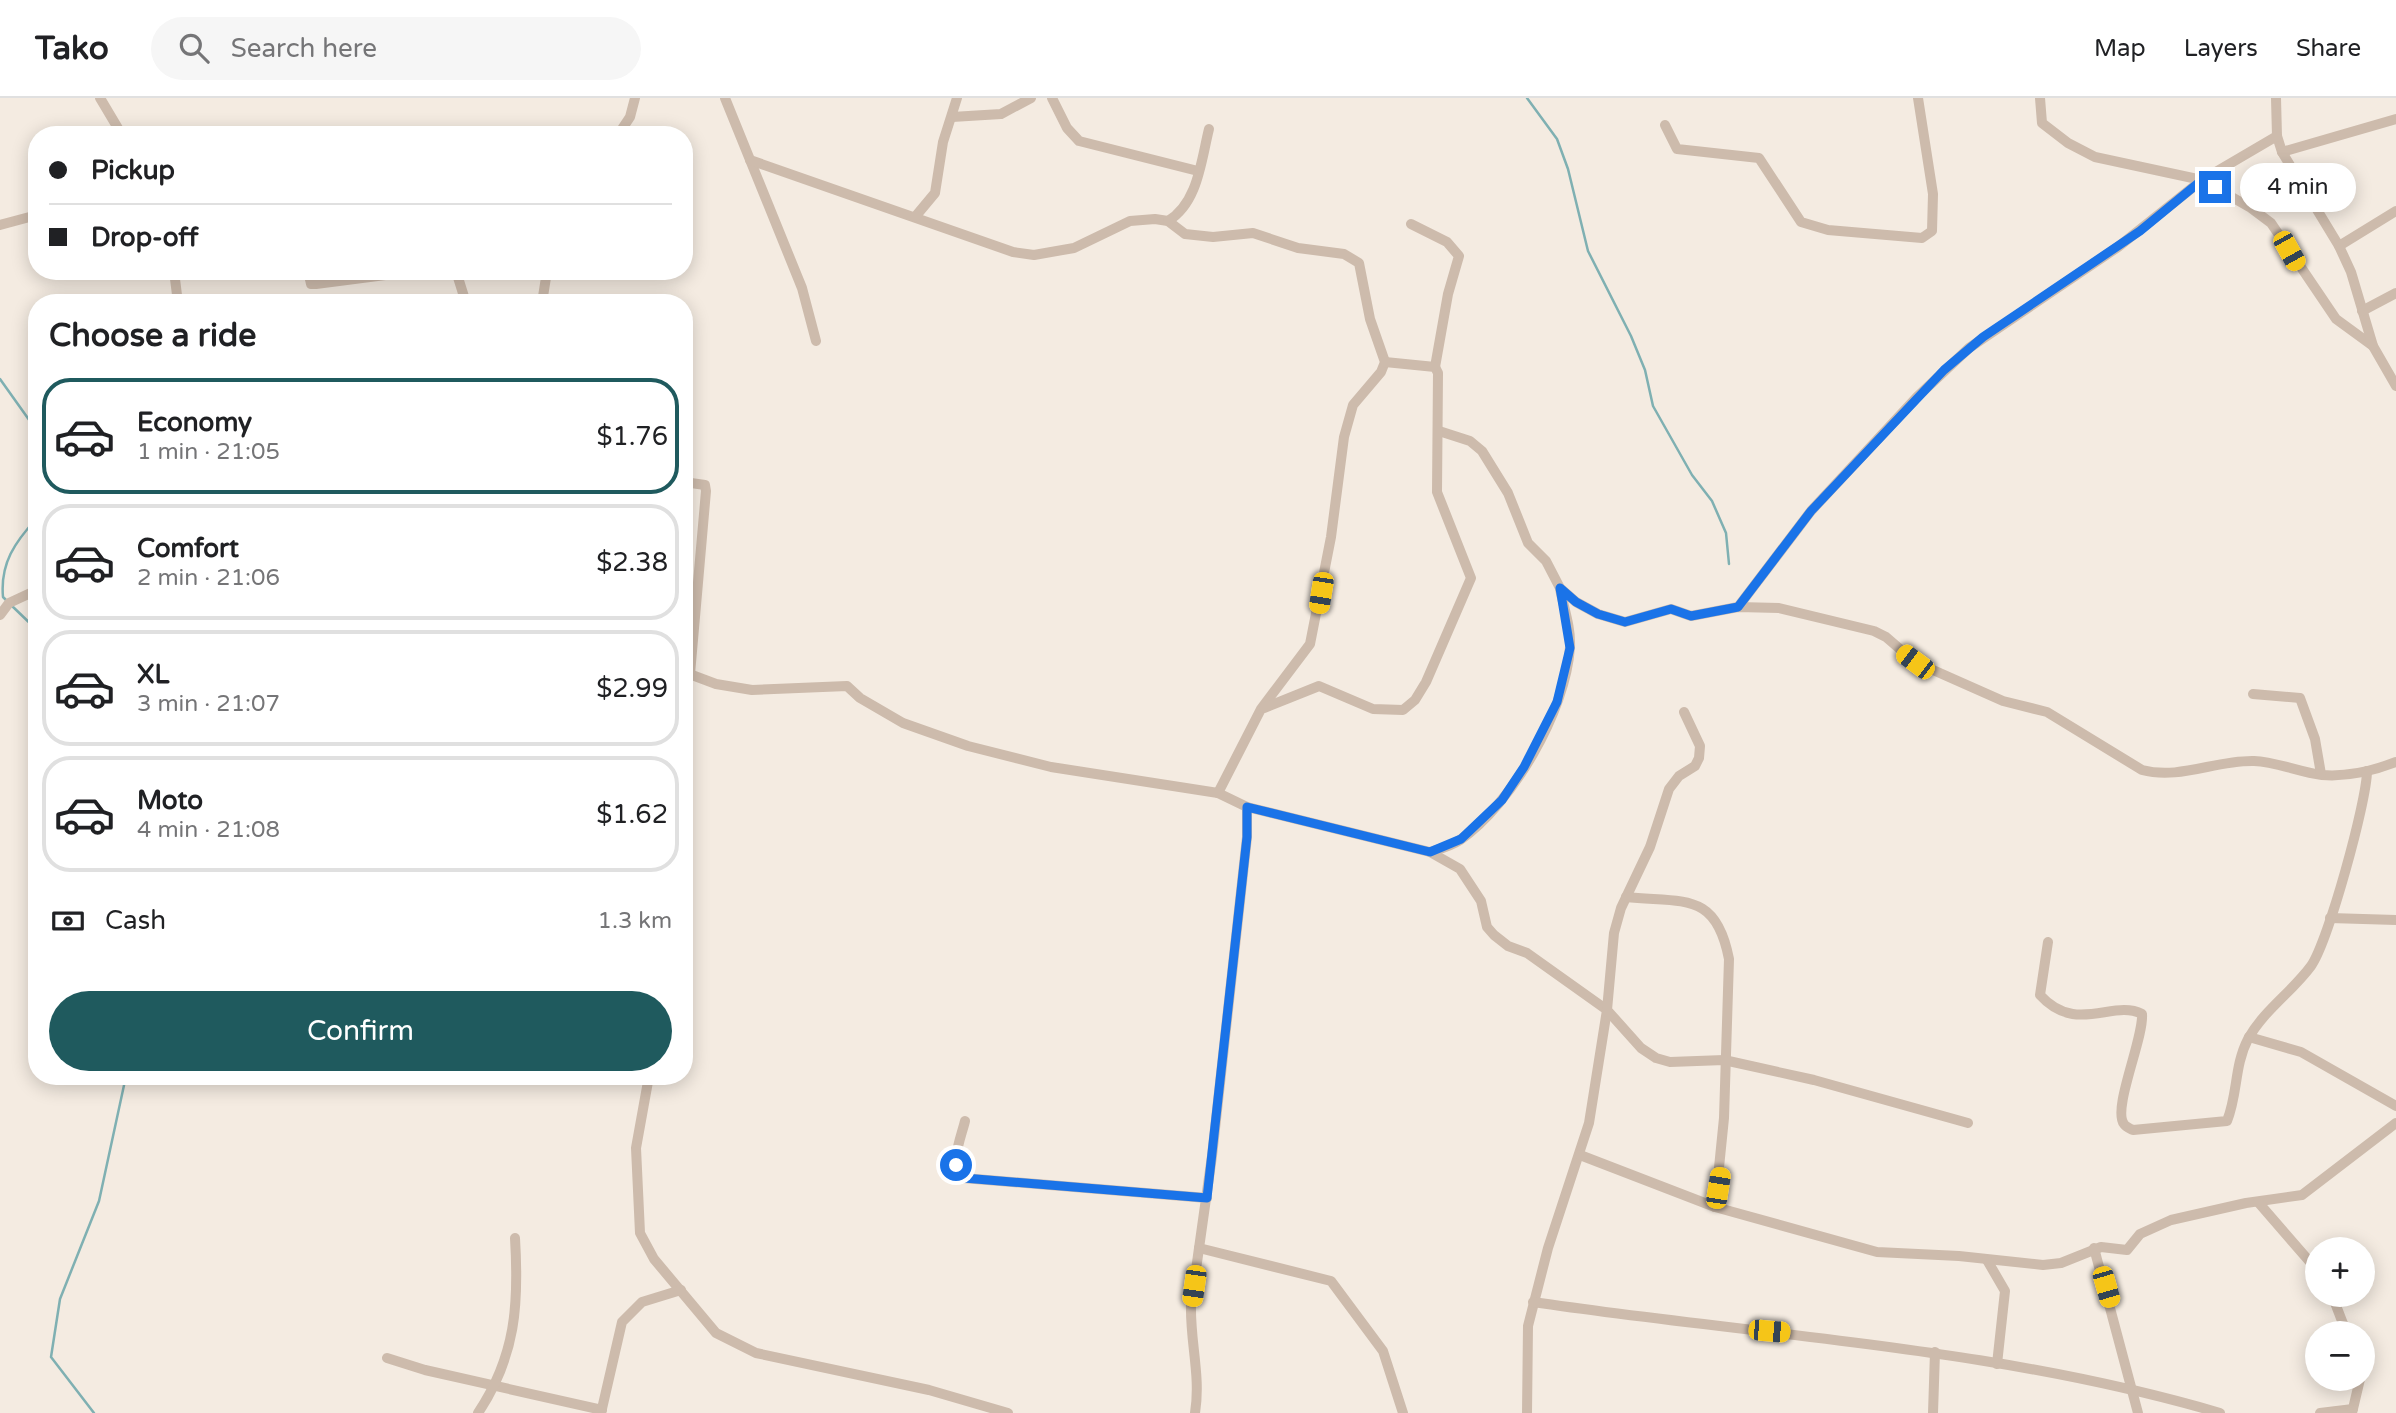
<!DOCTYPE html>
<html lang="en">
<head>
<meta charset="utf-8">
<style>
	body { margin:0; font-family:"Varela Round",sans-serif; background:#f6f6f6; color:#202124; height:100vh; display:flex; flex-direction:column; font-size:26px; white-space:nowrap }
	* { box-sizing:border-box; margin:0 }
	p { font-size:23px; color:#757577 }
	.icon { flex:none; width:38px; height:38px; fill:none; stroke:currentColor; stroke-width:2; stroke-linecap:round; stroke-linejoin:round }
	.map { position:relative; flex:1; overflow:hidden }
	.side { position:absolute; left:28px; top:196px; width:665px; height:791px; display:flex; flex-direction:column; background:#fff; border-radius:28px; box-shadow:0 4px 18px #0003 }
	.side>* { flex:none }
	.top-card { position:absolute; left:28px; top:28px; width:665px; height:154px; border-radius:28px; box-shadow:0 4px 18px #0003; display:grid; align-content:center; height:154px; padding:0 21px; background:#fff }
	.buttons { position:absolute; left:2305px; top:1139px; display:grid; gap:14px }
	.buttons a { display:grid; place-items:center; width:70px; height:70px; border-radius:50%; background:#fff; box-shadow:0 4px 18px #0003; font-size:35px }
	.end { position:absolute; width:32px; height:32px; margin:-16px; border:9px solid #1a73e8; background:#fff; box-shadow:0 0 0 4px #fff }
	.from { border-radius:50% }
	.bubble { position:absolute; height:49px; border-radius:24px; background:#fff; box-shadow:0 4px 18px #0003; font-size:23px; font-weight:600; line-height:49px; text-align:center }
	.car { position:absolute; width:21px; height:42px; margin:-21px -10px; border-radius:9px; box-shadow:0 0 5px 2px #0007; background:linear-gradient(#f5c518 24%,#345 0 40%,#f5c518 0 76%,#345 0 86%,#f5c518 0) }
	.top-card b { display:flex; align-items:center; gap:24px; height:66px; font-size:26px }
	.top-card b+b { border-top:2px solid #e0e0e0 }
	.top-card i { width:18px; height:18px; background:#202124 }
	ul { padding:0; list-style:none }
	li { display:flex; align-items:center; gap:21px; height:116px; margin:0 14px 10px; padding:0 7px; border:4px solid #e0e0e0; border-radius:28px }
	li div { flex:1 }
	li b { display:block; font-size:26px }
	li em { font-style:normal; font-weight:600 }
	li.active { border-color:#1f5a5e }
	li>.icon { width:63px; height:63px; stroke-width:1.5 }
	h2 { padding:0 21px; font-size:32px; line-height:84px }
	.pay { display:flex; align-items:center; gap:18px; height:77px; padding:0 21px; font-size:26px }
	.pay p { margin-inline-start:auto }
	.button { display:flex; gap:14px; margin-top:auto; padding:14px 21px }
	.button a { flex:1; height:80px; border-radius:42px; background:#1f5a5e; color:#fff; font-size:28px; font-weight:600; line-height:80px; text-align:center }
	header { display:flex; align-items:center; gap:42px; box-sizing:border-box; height:98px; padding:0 35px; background:#fff; border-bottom:2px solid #e0e0e0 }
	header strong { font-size:33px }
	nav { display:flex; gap:38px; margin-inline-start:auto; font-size:24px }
	.search { width:490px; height:63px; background:#f6f6f6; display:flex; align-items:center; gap:18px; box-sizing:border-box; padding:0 24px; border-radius:38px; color:#757577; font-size:26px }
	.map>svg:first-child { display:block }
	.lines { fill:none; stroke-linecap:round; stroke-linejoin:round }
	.stream { stroke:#7fb0b2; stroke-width:2.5 }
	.minor { stroke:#cdbbac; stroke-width:10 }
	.route { stroke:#1a73e8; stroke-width:9 }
</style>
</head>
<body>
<header>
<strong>Tako</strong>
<div class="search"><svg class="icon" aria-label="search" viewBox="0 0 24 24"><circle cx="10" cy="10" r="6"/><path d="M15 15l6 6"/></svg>Search here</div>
<nav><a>Map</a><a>Layers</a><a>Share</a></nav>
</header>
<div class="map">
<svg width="2396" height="1315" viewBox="0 0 2396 1315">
	<rect width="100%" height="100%" fill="#f4ebe1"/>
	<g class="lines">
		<g class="stream">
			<path d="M1527,0L1557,41L1568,71L1588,153L1631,238L1645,272L1653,308L1692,377L1712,403L1726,435L1729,466"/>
			<path d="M0,281L37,333"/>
			<path d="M7,503L3,499C0,465 15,444 37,420"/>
			<path d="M11,507L37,532"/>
			<path d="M94,1315L51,1259L60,1201L99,1103L126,978"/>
		</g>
		<g class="minor">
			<path d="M100,0L122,37"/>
			<path d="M725,0L802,190L816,243"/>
			<path d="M1052,0L1067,30L1079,43L1198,73"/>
			<path d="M2040,0L2042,25L2068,45L2095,59L2202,82L2251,110L2271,125L2336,221L2373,248"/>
			<path d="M2276,0L2277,38L2282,54L2339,148L2351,174L2373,248L2396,288"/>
			<path d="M952,19L1001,16L1031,0"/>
			<path d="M1665,27L1677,51L1759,60L1801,124L1828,132L1922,140L1932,133L1933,96L1918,0"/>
			<path d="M618,37L630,19L635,0"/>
			<path d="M2282,54L2396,21"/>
			<path d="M750,62L1013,154L1034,157L1074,150L1130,123L1155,121L1168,123L1185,136L1213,139L1253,135L1298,150L1344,156L1359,165L1370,221L1385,264L1381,274L1353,307L1344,339L1331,439L1310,546L1261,611L1218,695"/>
			<path d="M915,119L935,95L943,44L957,0"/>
			<path d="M1168,123C1198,105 1201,63 1209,31"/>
			<path d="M1411,126L1447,144L1459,158L1448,196L1435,269"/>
			<path d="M0,127L37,117"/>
			<path d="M2339,148L2396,113"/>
			<path d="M174,173L178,205"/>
			<path d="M308,173L311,186H316L416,173"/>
			<path d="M456,173L466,205"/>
			<path d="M542,205L547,173"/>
			<path d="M2362,213L2396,195"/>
			<path d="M1439,333L1470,343L1482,353L1508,395L1528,445L1546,463L1560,490L1576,504L1598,516L1625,524L1671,511L1691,518L1738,509L1779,510L1874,533L1886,539L1915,564L2003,603L2047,614L2142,672C2180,682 2215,662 2254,663C2277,664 2299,674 2322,677C2347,679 2373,673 2396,664"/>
			<path d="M684,384L705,387L706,393L690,576"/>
			<path d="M1738,509L1811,413L1917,299L1969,250L2118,149L2202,82L2277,38"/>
			<path d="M0,517L9,505L37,492"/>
			<path d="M684,574L716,586L752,592L847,588L860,600L903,625L968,648L1051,669L1218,695L1247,709L1430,754L1460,771L1481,803L1487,829L1494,837L1508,848L1527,855L1607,912L1589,1025L1548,1150L1528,1228L1527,1315"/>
			<path d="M2253,596L2300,600L2315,641L2321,676"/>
			<path d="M1264,610L1319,588L1373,611L1403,612L1415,602L1426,584L1471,480L1437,394L1438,275L1435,269L1385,264"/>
			<path d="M1684,614L1700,648L1699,660L1695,668L1679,678L1669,691L1650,749L1621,810L1614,835L1607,912L1641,950L1656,960L1670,964L1724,962L1814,982L1968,1025"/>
			<path d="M1430,754C1440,751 1451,748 1460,742C1512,706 1566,613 1570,549C1571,530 1564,510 1560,491"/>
			<path d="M1626,799C1684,805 1716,793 1729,861L1724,1020L1715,1109"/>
			<path d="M2330,820L2396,822"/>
			<path d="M2048,844L2040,897C2076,937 2113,901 2142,916C2144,940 2112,1011 2124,1026C2125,1028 2132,1032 2133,1032L2227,1023C2238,996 2234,968 2248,941C2264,912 2292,894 2311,868C2328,844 2367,703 2367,673"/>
			<path d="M2249,939L2301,954L2396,1008"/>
			<path d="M649,978L636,1050L640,1135L654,1161L716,1235L756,1255L929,1292L1008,1315"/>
			<path d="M965,1023C961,1040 949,1065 963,1080L1207,1100"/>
			<path d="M1580,1057L1715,1109L1877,1154L1959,1158L2043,1167L2061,1165L2101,1149L2127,1152L2140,1136L2171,1122L2246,1105L2302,1097L2396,1025"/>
			<path d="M2258,1104L2317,1172"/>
			<path d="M1199,1150L1331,1183L1383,1253L1403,1315"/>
			<path d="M2094,1150L2138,1315"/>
			<path d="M1987,1162L2005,1193L1997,1266"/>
			<path d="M2332,1197L2347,1236"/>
			<path d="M1533,1204C1763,1238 1996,1249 2220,1315"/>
			<path d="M387,1260L425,1272L602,1312"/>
			<path d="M478,1315C516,1258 519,1206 515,1140"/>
			<path d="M601,1315L622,1224L642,1204L681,1192"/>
			<path d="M1195,1315C1201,1278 1190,1244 1191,1207L1212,1058L1247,739V709"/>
			<path d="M1933,1315L1935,1254"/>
			<path d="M2320,1315L2353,1311"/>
			<path d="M2352,1315L2360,1281"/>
		</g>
	</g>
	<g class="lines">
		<path class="route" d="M956,1067L964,1080L1207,1100L1247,739V709L1430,754L1461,741L1502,702L1524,669L1557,604L1570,550L1560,490L1576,504L1598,516L1625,524L1671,511L1691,518L1738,509L1811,413L1944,272L1983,239L2140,133L2202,82L2215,89"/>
	</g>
</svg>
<div class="buttons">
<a>+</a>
<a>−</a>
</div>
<i class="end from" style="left:956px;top:1067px"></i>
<i class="end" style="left:2215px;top:89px"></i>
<div class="bubble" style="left:2240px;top:65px;width:116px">4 min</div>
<i class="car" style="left:2289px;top:153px;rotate:151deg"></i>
<i class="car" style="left:1321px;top:495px;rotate:189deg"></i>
<i class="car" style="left:1915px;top:564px;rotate:307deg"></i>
<i class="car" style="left:1718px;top:1090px;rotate:9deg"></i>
<i class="car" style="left:1194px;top:1188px;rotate:188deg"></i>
<i class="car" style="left:2106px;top:1189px;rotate:164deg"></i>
<i class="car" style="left:1769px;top:1233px;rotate:95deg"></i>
<div class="top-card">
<b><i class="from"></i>Pickup</b>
<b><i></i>Drop-off</b>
</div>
<section class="side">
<h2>Choose a ride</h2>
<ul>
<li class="active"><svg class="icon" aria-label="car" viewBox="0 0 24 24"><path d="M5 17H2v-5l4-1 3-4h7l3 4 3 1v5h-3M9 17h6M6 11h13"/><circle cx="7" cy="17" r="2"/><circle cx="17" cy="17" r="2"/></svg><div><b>Economy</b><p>1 min · 21:05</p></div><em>$1.76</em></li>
<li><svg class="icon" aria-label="car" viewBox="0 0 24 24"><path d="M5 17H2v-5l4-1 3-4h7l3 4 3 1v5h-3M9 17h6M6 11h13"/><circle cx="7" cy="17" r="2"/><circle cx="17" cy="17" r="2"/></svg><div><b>Comfort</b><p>2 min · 21:06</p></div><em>$2.38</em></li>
<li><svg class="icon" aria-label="car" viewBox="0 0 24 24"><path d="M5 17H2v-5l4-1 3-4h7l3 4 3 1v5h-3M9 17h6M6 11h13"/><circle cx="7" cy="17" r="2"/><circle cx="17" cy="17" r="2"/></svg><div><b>XL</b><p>3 min · 21:07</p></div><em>$2.99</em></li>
<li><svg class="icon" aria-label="car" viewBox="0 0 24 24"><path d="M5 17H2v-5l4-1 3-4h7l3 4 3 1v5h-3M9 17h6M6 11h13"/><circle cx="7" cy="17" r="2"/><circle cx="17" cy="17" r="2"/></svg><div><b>Moto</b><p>4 min · 21:08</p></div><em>$1.62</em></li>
</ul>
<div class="pay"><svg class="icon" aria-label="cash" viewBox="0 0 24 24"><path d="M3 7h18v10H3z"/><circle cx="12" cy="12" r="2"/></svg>Cash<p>1.3 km</p></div>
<div class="button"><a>Confirm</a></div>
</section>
</div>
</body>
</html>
